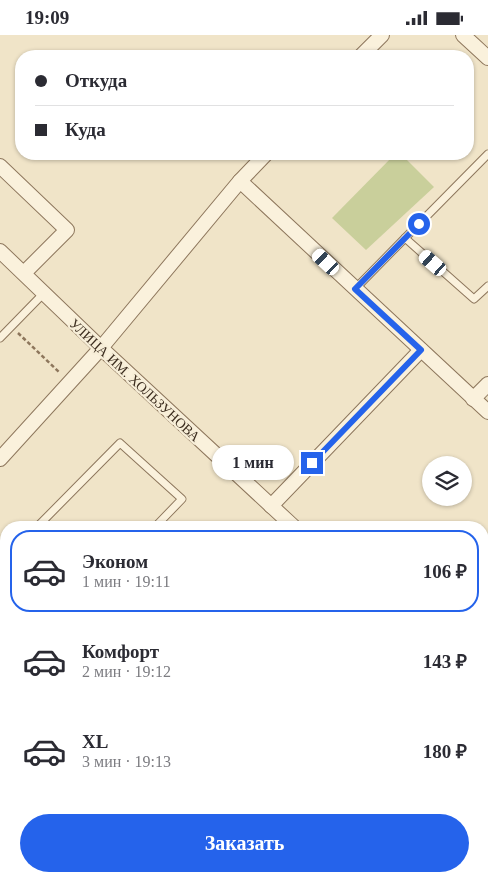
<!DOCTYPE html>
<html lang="ru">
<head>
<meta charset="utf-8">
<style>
	body { margin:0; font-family:"Times New Roman",serif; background:#f7f7f7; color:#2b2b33; height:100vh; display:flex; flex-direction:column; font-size:19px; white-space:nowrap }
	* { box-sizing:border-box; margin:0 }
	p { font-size:16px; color:#7c7c81 }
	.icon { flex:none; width:28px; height:28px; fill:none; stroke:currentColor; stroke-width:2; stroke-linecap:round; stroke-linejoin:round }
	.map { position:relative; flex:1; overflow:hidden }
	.drawer { position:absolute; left:0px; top:486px; width:489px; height:361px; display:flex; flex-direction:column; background:#fff; border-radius:20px 20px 0 0; box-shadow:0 1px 4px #0004 }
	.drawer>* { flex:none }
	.guide { position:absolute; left:15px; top:15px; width:459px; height:110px; border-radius:20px; box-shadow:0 1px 4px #0004; display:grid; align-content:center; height:110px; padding:0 20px; background:#fff }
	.buttons { position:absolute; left:422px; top:421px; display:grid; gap:10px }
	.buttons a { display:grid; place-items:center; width:50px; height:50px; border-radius:50%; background:#fff; box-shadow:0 1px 4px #0004; font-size:25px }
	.end { position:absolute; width:22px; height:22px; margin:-11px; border:6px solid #2563eb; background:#fff; box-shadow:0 0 0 2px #fff }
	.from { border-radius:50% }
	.bubble { position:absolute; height:35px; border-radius:18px; background:#fff; box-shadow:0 1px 4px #0004; font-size:16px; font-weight:700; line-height:35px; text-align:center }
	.car { position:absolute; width:15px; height:30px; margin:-15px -8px; border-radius:6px; box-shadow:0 0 4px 1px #0007; background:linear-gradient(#fff 24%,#345 0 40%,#fff 0 76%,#345 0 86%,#fff 0) }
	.guide b { display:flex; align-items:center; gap:18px; height:48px; font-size:19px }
	.guide b+b { border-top:1px solid #e1e1e2 }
	.guide i { width:12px; height:12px; background:#2b2b33 }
	ul { padding:9px 0 0; list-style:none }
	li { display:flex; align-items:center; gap:15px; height:82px; margin:0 10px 8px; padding:0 10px; border:2px solid transparent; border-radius:20px }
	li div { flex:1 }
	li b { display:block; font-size:19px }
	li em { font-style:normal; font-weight:700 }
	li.active { border-color:#2563eb }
	li>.icon { width:45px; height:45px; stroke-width:1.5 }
	.action { display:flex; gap:10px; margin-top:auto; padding:10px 20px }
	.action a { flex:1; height:58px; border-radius:30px; background:#2563eb; color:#fff; font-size:20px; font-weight:700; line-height:58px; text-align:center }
	.status { display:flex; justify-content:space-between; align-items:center; height:35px; padding:0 25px; background:#fff; direction:ltr }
	.status svg { height:14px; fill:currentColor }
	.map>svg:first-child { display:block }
	.green { fill:#c9cf9b }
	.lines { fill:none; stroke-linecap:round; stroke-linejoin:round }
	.service-casing { stroke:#8d765c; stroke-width:9 }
	.minor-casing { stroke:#8d765c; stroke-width:16 }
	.path { stroke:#8d765c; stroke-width:2.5; stroke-dasharray:4 2.5; stroke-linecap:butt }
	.service { stroke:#faf1dc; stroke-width:7 }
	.minor { stroke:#faf1dc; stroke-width:14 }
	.route { stroke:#2563eb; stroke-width:6 }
	.labels { text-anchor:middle; stroke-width:4.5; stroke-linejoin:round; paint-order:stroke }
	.street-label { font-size:14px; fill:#3d2e20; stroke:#f7eed8 }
</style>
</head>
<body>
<div class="status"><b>19:09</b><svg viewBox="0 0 49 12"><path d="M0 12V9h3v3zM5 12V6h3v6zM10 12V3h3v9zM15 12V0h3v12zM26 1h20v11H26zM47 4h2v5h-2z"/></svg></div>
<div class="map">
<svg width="488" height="847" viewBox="0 0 488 847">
	<rect width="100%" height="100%" fill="#f0e4c8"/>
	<path class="green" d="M395,119H401L434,152L366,215L332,183Z"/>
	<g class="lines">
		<g class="service-casing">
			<g id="service">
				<path d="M405,203L488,119"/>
				<path d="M355,254L405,203L474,264L488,251"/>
				<path d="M0,303L44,258"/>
				<path d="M37,492L120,408L182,464L155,492"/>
				<path d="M0,530L6,524"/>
				<path d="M482,812L488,807"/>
				<path d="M300,847L306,841"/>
				<path d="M448,847L454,841"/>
			</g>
		</g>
		<g class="minor-casing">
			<g id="minor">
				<path d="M463,0L488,23"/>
				<path d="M361,21L382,0"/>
				<path d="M0,131L67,195L24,238"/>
				<path d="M240,146L488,377"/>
				<path d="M0,216L101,313L294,492"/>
				<path d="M473,364L488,349"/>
				<path d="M0,424L101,313L240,146L266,119"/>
				<path d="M271,471L421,315"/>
				<path d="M0,564L6,571"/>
				<path d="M482,574L488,569"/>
				<path d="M482,674L488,679"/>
				<path d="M0,742L6,748"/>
				<path d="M239,841L245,847"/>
				<path d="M283,841L289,847"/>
				<path d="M83,847L84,841"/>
				<path d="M176,847L183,841"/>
			</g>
		</g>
		<g class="path">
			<path d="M18,298L59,337"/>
			<path d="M109,841L110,847"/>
		</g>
		<use href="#service" class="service"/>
		<use href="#minor" class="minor"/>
	</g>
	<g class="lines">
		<path class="route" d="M312,428L421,315L355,254L419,189"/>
	</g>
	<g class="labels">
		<g class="street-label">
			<text transform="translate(135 345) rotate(43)" y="5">УЛИЦА ИМ. ХОЛЬЗУНОВА</text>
		</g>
	</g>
</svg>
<div class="buttons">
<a><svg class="icon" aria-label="layers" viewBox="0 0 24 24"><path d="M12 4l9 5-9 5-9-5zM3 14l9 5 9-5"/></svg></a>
</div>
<i class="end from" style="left:419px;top:189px"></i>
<i class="end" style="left:312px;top:428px"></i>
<div class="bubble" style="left:212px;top:410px;width:82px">1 мин</div>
<i class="car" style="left:326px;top:227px;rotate:313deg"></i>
<i class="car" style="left:433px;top:228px;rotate:311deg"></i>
<div class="guide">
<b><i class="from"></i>Откуда</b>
<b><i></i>Куда</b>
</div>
<section class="drawer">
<ul>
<li class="active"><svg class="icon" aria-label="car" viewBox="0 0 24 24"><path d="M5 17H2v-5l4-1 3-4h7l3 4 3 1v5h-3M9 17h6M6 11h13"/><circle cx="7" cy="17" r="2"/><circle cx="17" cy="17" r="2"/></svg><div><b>Эконом</b><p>1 мин · 19:11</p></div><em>106 ₽</em></li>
<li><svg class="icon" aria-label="car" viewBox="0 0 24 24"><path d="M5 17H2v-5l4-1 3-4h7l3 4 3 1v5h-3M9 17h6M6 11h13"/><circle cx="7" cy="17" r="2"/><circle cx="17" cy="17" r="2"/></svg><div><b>Комфорт</b><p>2 мин · 19:12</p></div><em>143 ₽</em></li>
<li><svg class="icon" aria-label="car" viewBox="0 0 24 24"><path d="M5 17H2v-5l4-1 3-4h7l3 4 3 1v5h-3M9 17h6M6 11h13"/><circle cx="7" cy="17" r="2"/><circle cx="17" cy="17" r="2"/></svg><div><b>XL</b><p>3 мин · 19:13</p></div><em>180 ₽</em></li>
</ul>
<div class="action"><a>Заказать</a></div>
</section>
</div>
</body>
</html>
